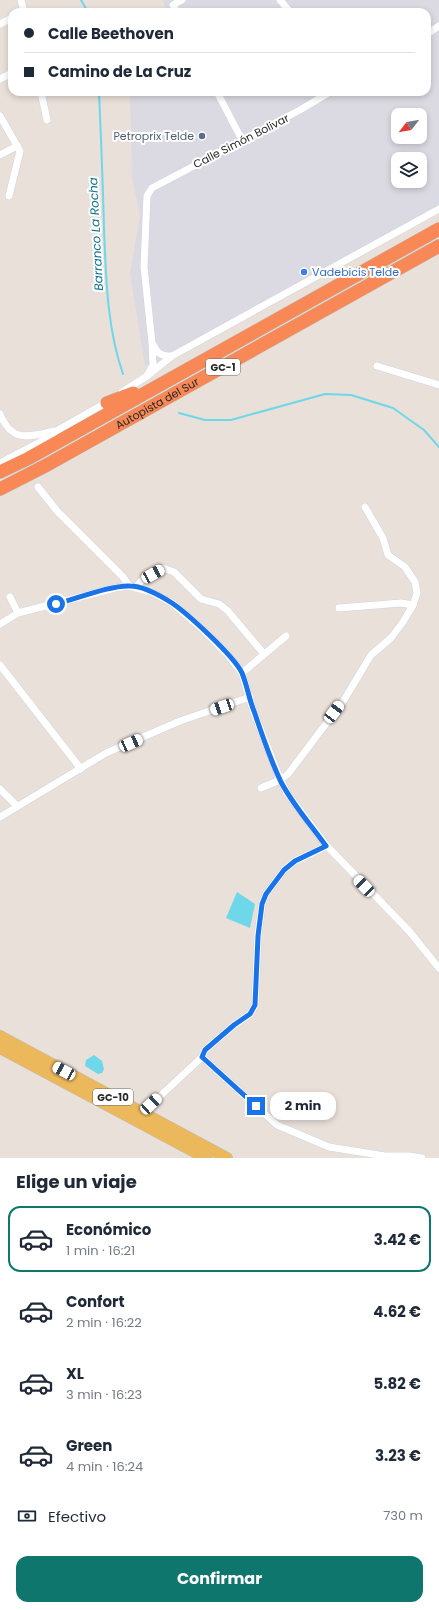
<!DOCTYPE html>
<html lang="es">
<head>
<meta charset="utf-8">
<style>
	body { margin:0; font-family:Poppins,sans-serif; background:#f2f2f3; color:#1f2937; height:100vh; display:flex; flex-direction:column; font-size:15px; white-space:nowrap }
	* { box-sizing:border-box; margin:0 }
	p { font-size:13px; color:#747a83 }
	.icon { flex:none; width:22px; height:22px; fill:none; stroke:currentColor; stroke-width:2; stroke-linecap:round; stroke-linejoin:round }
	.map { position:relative; height:1158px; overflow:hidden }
	.side { display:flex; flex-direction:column; background:#fff; flex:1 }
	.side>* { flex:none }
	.hud { position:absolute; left:8px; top:8px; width:423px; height:88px; border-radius:12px; box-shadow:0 2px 6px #0003; display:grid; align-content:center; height:88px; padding:0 16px; background:#fff }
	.needle { width:26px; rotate:239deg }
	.controls { position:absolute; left:391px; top:108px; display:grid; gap:8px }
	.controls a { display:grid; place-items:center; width:36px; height:36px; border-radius:8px; background:#fff; box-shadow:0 2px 6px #0003; font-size:20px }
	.end { position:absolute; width:18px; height:18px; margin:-9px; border:5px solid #1a73e8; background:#fff; box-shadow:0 0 0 2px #fff }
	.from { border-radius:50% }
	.bubble { position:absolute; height:28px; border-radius:12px; background:#fff; box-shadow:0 2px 6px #0003; font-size:13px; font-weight:700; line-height:28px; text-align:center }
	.car { position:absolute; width:12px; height:24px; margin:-12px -6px; border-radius:5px; box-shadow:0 0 3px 1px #0007; background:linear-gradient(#fff 24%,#345 0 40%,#fff 0 76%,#345 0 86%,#fff 0) }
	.hud b { display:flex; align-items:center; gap:14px; height:38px; font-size:15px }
	.hud b+b { border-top:1px solid #e0e1e3 }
	.hud i { width:10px; height:10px; background:#1f2937 }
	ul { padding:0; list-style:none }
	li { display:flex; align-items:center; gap:12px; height:66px; margin:0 8px 6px; padding:0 8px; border:2px solid transparent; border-radius:12px }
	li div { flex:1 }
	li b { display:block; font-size:15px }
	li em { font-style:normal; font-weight:700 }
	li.current { border-color:#0f766e }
	li>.icon { width:36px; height:36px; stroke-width:1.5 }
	h2 { padding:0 16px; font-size:18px; line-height:48px }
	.pay { display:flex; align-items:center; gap:10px; height:44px; padding:0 16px; font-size:15px }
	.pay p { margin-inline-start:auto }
	.action { display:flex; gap:8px; margin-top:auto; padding:8px 16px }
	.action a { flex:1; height:46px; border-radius:12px; background:#0f766e; color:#fff; font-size:16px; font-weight:700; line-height:46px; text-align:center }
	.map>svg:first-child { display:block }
	.industrial { fill:#dbdae2; fill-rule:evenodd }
	.water { fill:#6ed7e9 }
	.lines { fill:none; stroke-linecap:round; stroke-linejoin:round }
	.stream { stroke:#6ed7e9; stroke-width:2 }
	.street-casing { stroke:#ced4e0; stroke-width:8 }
	.primary-casing { stroke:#bebebe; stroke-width:12 }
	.highway-casing { stroke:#bebebe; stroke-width:14 }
	.street { stroke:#fff; stroke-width:7 }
	.primary { stroke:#ebb85c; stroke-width:11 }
	.highway { stroke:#f88855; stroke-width:13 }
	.route { stroke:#1a73e8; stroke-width:5 }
	.service-dot { fill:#5c6f8a; stroke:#fff; stroke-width:1.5 }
	.shop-dot { fill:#3f7fe0; stroke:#fff; stroke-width:1.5 }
	.labels { text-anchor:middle; stroke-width:4; stroke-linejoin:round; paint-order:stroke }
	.shield { fill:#fff; stroke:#686868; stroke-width:1 }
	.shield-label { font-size:10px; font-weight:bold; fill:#272727 }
	.service-label { font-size:11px; fill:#4e5e75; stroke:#fff; text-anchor:end }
	.street-label { font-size:11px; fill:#272727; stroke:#fff }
	.shop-label { font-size:11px; fill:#366cbe; stroke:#fff; text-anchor:start }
	.water-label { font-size:12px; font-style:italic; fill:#117491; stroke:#fff }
</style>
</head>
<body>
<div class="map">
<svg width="439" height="1158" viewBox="0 0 439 1158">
	<rect width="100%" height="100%" fill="#e9e0d9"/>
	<path class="industrial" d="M162,0H439V206L172,358L145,366L130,273L140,216L132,177L130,92H427V12H168ZM398,115H420V137H398ZM398,159H420V181H398Z"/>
	<g class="water">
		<path d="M237,892L255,904L250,928L226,918Z"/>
		<path d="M94,1055L102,1061L104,1069L102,1073L98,1074L85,1066L86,1060Z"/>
	</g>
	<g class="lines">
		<g class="stream">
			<path d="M81,0L88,12"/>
			<path d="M99,92C101,138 103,184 104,229C106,278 107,328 123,374"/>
			<path d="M179,413L205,420H231L325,394L351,395L393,408L424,430L439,447"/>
		</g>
		<g class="street-casing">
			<g id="street">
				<path d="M21,0L24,12"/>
				<path d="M280,0L290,12"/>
				<path d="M177,12L173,5L182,0"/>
				<path d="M0,24L12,18"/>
				<path d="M427,34L439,26"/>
				<path d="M0,79L12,73"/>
				<path d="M41,92L47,120"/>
				<path d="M217,92L242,140"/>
				<path d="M0,116L20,151L9,196"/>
				<path d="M0,155L17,146"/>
				<path d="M154,346C158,355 163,356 172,356L439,209"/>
				<path d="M377,366L439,385"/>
				<path d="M147,376L153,365L152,343L144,267L147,196L152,188L300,110L330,92"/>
				<path d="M122,392L147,376L172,356"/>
				<path d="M0,414C12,443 29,437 54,431"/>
				<path d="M0,463L44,440L58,430L109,401"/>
				<path d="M38,487L57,511L123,577L129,586L151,592L172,603L200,627L228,655L242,673L253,710L278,774L287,793L327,846L409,931L439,968"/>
				<path d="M136,587L143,579L163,568L174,572L201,599L219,604L227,610L264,654"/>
				<path d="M10,597L18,613"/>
				<path d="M339,608L401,603L413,605"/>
				<path d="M0,624L18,613L115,588L129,586"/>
				<path d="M0,665L81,769"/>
				<path d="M242,673L286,636"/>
				<path d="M261,788L280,780L288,774L344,700L371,655L391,638L403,622L413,605L417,593L415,582L405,567L388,555L383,538L365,507"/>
				<path d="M0,789L17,806"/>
				<path d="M0,817L106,753L180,721L250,697"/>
				<path d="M202,1057L277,1125L329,1147L385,1156H409L422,1158"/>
				<path d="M142,1113L202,1057L205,1050L234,1025L250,1014L255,1005L258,935L262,904L266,894L284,870L295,861L327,846"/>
			</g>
		</g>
		<g class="primary-casing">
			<g id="primary">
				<path d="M0,1036L227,1158"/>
				<path d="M0,1048L206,1158"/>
			</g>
		</g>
		<g class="highway-casing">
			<g id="highway">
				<path d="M107,403L133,393"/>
				<path d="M0,472L29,458L439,229"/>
				<path id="s1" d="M0,489L45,466L439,246"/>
			</g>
		</g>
		<use href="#street" class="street"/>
		<use href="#primary" class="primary"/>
		<use href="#highway" class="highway"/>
	</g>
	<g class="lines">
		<path class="route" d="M56,604C76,599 111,585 130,586C143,586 161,596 172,603C188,614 234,656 242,673C247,685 249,699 254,711C262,735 270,759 281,782C293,805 311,825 326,846L295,861L284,870L266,894L262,904L258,936L255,1005L250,1014L234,1025L205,1050L202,1057L256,1106"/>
	</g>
	<circle class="service-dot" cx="202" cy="136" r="4"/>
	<circle class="shop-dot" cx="304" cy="272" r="4"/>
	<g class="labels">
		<g class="shield">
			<rect x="206" y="359" width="34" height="16" rx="3"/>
			<rect x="93" y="1089" width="40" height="16" rx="3"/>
		</g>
		<g class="shield-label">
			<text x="223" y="371">GC-1</text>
			<text x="113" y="1101">GC-10</text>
		</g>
		<g class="service-label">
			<text x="194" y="140">Petroprix Telde</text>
		</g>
		<g class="street-label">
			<text transform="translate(241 141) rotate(-27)" y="4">Calle Simón Bolivar</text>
			<text dy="4" stroke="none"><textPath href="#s1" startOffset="179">Autopista del Sur</textPath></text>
		</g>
		<g class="shop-label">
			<text x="312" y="276">Vadebicis Telde</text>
		</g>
		<g class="water-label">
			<text transform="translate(96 234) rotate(-93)" y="4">Barranco La Rocha</text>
		</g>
	</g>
</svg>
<div class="controls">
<a><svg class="needle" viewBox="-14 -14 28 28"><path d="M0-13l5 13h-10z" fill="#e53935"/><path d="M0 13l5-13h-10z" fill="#747a83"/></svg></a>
<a><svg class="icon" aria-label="layers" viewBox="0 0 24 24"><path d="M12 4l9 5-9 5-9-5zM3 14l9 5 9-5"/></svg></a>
</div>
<i class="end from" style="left:56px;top:604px"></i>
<i class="end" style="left:256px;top:1106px"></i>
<div class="bubble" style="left:270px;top:1092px;width:66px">2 min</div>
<i class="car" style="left:153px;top:574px;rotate:61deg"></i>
<i class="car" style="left:222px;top:707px;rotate:251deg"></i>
<i class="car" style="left:334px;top:712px;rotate:37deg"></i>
<i class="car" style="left:131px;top:743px;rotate:66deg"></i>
<i class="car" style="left:364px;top:886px;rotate:316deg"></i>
<i class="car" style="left:64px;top:1071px;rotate:298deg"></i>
<i class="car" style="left:151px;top:1104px;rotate:47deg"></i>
<div class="hud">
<b><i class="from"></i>Calle Beethoven</b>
<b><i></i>Camino de La Cruz</b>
</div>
</div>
<section class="side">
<h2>Elige un viaje</h2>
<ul>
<li class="current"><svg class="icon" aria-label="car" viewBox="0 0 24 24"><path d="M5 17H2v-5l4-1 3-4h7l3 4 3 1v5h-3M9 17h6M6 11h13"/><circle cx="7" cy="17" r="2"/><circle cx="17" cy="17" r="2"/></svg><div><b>Económico</b><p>1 min · 16:21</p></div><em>3.42 €</em></li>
<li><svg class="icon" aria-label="car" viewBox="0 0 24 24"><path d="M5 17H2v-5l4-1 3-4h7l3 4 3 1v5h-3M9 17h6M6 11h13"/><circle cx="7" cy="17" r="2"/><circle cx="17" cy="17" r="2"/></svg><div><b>Confort</b><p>2 min · 16:22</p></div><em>4.62 €</em></li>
<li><svg class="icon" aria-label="car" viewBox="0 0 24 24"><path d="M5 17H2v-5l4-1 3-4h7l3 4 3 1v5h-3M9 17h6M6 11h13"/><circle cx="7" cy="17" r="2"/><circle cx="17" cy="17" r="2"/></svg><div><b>XL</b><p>3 min · 16:23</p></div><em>5.82 €</em></li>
<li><svg class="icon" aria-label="car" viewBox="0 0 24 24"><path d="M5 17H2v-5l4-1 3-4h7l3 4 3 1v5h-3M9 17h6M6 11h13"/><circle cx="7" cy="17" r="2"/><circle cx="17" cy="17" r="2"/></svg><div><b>Green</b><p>4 min · 16:24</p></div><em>3.23 €</em></li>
</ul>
<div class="pay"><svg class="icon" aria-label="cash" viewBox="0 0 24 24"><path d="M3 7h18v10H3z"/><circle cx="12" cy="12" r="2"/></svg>Efectivo<p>730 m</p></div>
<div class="action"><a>Confirmar</a></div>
</section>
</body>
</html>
